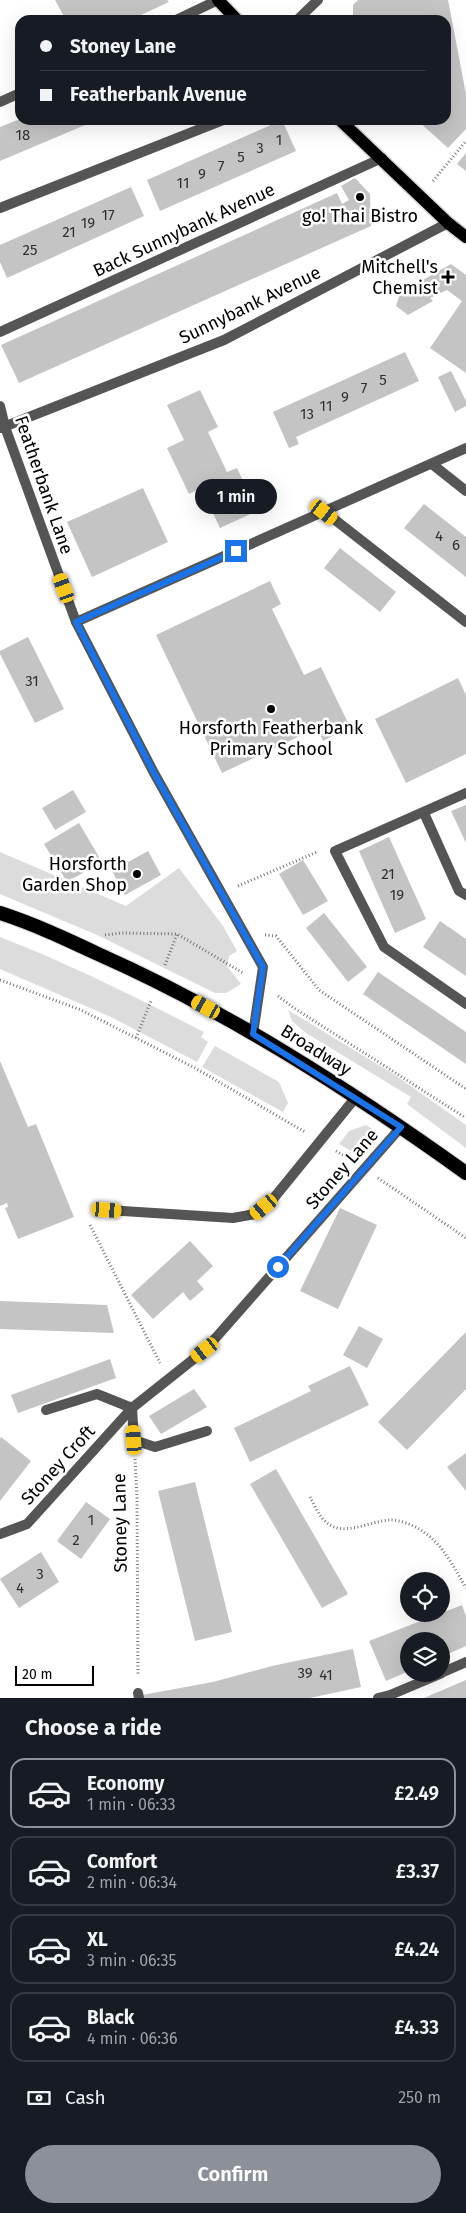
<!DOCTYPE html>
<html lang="en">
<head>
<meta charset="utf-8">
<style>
	body { margin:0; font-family:"Fira Sans",sans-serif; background:#242831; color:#f1f3f6; height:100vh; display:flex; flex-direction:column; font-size:19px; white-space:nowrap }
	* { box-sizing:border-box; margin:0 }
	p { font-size:16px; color:#9ea1a6 }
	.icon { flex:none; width:28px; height:28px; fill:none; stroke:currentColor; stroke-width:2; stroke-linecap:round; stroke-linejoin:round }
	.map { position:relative; height:1698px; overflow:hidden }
	.panel { display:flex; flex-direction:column; background:#171b24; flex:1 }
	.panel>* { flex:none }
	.top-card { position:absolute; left:15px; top:15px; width:436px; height:110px; border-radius:15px; box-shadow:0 5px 20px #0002; display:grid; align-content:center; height:110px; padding:0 25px; background:#171b24 }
	.controls { position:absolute; left:400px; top:1572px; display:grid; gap:10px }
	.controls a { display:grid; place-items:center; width:50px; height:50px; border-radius:50%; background:#171b24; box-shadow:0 5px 20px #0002; font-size:25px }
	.scale { position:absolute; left:15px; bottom:12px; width:79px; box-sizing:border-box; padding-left:5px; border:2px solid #000; border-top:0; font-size:14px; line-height:18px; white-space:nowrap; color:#000; -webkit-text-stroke:4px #fff; paint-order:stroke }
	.end { position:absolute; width:22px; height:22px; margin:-11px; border:6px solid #1a73e8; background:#fff; box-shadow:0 0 0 2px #fff }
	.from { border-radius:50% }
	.bubble { position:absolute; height:35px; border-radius:18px; background:#171b24; box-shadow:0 5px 20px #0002; font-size:16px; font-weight:600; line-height:35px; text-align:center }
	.car { position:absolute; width:15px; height:30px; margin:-15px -8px; border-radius:6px; box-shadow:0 0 4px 1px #0007; background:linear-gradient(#f5c518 24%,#345 0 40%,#f5c518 0 76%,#345 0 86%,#f5c518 0) }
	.top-card b { display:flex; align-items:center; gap:18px; height:48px; font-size:19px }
	.top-card b+b { border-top:1px solid #363941 }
	.top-card i { width:12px; height:12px; background:#f1f3f6 }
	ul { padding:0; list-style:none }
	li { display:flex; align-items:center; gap:15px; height:70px; margin:0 10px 8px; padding:0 15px; border:2px solid #363941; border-radius:15px }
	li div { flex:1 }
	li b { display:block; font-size:19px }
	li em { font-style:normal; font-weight:600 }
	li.on { border-color:#8c9099 }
	li>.icon { width:45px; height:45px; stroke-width:1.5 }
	h2 { padding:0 25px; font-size:22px; line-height:60px }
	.pay { display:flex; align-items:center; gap:12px; height:55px; padding:0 25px; font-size:19px }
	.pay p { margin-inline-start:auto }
	.primary-button { display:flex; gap:10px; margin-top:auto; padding:10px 25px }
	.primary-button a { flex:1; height:58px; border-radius:30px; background:#8c9099; color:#fff; font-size:20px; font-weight:600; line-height:58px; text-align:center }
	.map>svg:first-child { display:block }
	.green { fill:#dcdcdc }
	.building { fill:#c4c4c4 }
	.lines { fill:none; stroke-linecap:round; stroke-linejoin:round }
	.primary-casing { stroke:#dbdbdb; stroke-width:15 }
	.trunk-casing { stroke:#dbdbdb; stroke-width:16 }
	.path { stroke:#777; stroke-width:3; stroke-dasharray:1 2.5; stroke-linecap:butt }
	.service { stroke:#555; stroke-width:10 }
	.minor { stroke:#555; stroke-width:10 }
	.primary { stroke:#000; stroke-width:12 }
	.trunk { stroke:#000; stroke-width:14 }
	.route { stroke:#1a73e8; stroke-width:6 }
	.poi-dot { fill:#000; stroke:#fff; stroke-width:2 }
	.labels { text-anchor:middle; stroke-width:5; stroke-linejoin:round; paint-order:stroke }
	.number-label { font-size:15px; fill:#313131 }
	.poi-label { font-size:18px; fill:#000; stroke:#fff }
	.street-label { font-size:18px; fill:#000; stroke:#fff }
</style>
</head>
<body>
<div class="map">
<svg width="466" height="1698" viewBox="0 0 466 1698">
	<rect width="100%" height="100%" fill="#fff"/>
	<g class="green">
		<path d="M0,852L126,906L179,868L223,926L237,951L229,956L227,966L241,984L226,993H215L97,935L0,894Z"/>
		<path d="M0,937C70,964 137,998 204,1032L201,1037L208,1042L197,1062L111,1017L0,969Z"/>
		<path d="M288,1010L395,1075L466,1125V1148L407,1104L411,1097L306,1033L292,1021Z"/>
		<path d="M215,1046L279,1082L288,1103L283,1112L202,1067Z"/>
		<path d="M366,1125L372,1129L377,1141L366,1154L358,1155L339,1144L349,1131Z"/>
	</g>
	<g class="building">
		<path d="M55,0H167L169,2L130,20H66Z"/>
		<path d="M358,0H448L466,94V129L448,148L417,120H446V20H353V5Z"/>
		<path d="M20,119V120H97L0,161V127Z"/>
		<path d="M282,120L296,151L160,211L147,180Z"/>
		<path d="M466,153V171L457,164Z"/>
		<path d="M355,178L370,194L371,226L19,383L1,345L337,193L342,204L349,200L341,186Z"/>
		<path d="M131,187L144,216L7,278L0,262V245Z"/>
		<path d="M451,264L466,275V373L430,348L462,301L447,290L430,298L433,301L408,315L396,306L400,293Z"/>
		<path d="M405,352L419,381L296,437L299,444L289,448L273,412Z"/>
		<path d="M451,371L466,401V406L455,412L438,377Z"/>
		<path d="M200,390L218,427L208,432L227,472L237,468L257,511L220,528L201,488L189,494L167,448L184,440L167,405Z"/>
		<path d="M143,488L168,542L92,577L67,522Z"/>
		<path d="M424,504L466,537V577L404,528Z"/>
		<path d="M340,548L396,592L380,612L324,568Z"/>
		<path d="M270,581L281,604L272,609L304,675L321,667L350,727L323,741L317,728L222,773L156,635Z"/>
		<path d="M28,637L64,709L35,723L0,654V651Z"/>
		<path d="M458,678L466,695V754L406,783L375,719Z"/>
		<path d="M73,790L86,812L55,830L42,808Z"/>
		<path d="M466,805V843L451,811Z"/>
		<path d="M79,823L102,862L67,882L44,844Z"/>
		<path d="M389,837L426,919L395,933L359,851Z"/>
		<path d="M148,851L161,875L125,895L112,871Z"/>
		<path d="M303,860L328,901L303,915L279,874Z"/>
		<path d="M324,913L367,967L348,982L306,928Z"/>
		<path d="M440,921L466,939V976L423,947Z"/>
		<path d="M378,972L466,1032V1064L363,994Z"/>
		<path d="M0,1061L28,1127L36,1124L74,1217L18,1239L5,1208L8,1207L7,1203L0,1206Z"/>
		<path d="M340,1208L377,1225L338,1309L300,1291Z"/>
		<path d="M190,1241L213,1266L197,1281L204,1289L190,1301L183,1292L153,1319L131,1295Z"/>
		<path d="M0,1301L107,1305L114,1333L0,1329Z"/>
		<path d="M359,1326L383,1339L367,1368L343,1355Z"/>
		<path d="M466,1332V1389L407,1450L378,1422Z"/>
		<path d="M110,1359L116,1378L18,1413L11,1395Z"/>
		<path d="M350,1366L369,1405L250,1462L234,1428L311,1391L308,1386Z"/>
		<path d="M194,1389L207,1407L161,1434L149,1416Z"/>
		<path d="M1,1437L31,1461L0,1501V1439Z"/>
		<path d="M466,1453V1491L447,1467Z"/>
		<path d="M276,1469L348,1594L322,1608L250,1484Z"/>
		<path d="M195,1482L232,1632L195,1641L158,1491Z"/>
		<path d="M86,1502L110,1519L81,1559L57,1541Z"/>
		<path d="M41,1552L59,1582L19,1608L0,1579Z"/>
		<path d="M462,1605L466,1616V1646L441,1657V1641H409V1671L386,1681L369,1641Z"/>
		<path d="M353,1649L361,1687L310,1698H143L142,1695L213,1682L272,1666Z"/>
		<path d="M466,1680V1698H424Z"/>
	</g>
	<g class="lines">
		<g class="primary-casing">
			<g id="primary">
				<path d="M218,0L237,20"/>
				<path d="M340,120L448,223L466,237"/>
			</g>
		</g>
		<g class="trunk-casing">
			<path id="trunk" d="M0,913C34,924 66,939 98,954C229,1012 350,1090 466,1173"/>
		</g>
		<g class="path">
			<path d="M433,181L466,141"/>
			<path d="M238,886L317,852"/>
			<path d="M105,935L122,933L177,934L243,973"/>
			<path d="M265,935L276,936L319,990L466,1089"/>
			<path d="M165,965L177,934"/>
			<path d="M0,980L81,1010L195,1068L305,1132"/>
			<path d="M278,996L294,1008L466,1118"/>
			<path d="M136,1038L151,1001"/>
			<path d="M336,1151L350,1159"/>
			<path d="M378,1178L466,1238"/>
			<path d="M90,1225L160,1363"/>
			<path d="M135,1459L137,1498L138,1675"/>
			<path d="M310,1497C314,1504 318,1514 324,1520C341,1539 369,1521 390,1520C399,1520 411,1524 419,1529C442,1542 453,1566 466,1588"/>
		</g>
		<g class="service">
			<path d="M466,793L335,851L384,947L466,1004"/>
			<path d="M107,1210L233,1218L255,1214L273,1199L356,1097"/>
			<path d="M46,1410L97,1394L132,1408L134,1440L155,1447L207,1431"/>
			<path d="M138,1693L139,1698"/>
		</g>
		<g class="minor">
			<path d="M176,20L218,0"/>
			<path d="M297,20L318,0"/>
			<path d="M0,102L20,93"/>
			<path d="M0,208L223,120"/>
			<path d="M0,332L382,158"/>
			<path d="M0,406L5,427L76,622L154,773L263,967L253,1034"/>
			<path d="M1,428L224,340L448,223"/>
			<path d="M432,464L466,491"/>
			<path d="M325,512L466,622"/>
			<path d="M76,622L466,448"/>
			<path d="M424,813L459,891L466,895"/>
			<path d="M0,1534L27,1524L132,1408L205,1350L401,1127"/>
			<path d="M441,1673L466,1662"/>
			<path d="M378,1698L390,1695L440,1674"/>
		</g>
		<use href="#primary" class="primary"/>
		<use href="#trunk" class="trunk"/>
	</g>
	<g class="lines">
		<path class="route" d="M236,551L76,622L154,773L263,967L253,1034L401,1127L278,1267"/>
	</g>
	<g class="poi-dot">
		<circle cx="360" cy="197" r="5"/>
		<path d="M445.5 269.5h5v5h5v5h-5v5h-5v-5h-5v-5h5z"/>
		<circle cx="271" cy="709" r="5"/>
		<circle cx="137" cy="874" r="5"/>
	</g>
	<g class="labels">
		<g class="number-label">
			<text x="23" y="140">18</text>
			<text x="279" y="145">1</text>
			<text x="260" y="153">3</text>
			<text x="241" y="162">5</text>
			<text x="221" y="171">7</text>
			<text x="202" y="179">9</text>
			<text x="183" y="188">11</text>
			<text x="108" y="220">17</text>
			<text x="88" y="228">19</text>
			<text x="69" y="237">21</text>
			<text x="30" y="255">25</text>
			<text x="383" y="385">5</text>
			<text x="364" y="393">7</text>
			<text x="345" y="402">9</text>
			<text x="326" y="411">11</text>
			<text x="307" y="419">13</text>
			<text x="439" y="541">4</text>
			<text x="456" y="550">6</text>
			<text x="32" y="686">31</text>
			<text x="388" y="879">21</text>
			<text x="397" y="900">19</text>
			<text x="91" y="1525">1</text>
			<text x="76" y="1545">2</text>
			<text x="40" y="1579">3</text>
			<text x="20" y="1593">4</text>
			<text x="305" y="1678">39</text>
			<text x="326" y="1680">41</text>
		</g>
		<g class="poi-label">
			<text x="360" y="222">go! Thai Bistro</text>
			<text x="438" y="273" text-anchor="end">Mitchell's<tspan x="438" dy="21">Chemist</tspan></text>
			<text x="271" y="734">Horsforth Featherbank<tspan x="271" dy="21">Primary School</tspan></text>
			<text x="127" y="870" text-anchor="end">Horsforth<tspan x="127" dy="21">Garden Shop</tspan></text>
		</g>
		<g class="street-label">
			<text transform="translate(184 230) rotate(-25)" y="6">Back Sunnybank Avenue</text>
			<text transform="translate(250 305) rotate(-26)" y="6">Sunnybank Avenue</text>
			<text transform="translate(44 485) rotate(71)" y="6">Featherbank Lane</text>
			<text transform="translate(316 1050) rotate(32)" y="6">Broadway</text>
			<text transform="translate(342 1169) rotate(-49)" y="6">Stoney Lane</text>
			<text transform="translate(58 1465) rotate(-48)" y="6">Stoney Croft</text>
			<text transform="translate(120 1523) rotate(-91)" y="6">Stoney Lane</text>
		</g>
	</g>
</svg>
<div class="controls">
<a><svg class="icon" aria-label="locate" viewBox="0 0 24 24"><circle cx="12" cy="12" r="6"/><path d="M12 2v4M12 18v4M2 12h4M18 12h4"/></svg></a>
<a><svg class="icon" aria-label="layers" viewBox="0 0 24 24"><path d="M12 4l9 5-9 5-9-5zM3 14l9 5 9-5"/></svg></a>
</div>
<div class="scale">20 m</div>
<i class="end from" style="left:278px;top:1267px"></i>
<i class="end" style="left:236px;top:551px"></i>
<div class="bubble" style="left:195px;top:479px;width:82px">1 min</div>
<i class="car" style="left:324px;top:512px;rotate:128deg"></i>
<i class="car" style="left:64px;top:588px;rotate:340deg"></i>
<i class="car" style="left:206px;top:1007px;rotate:299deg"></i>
<i class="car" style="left:264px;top:1207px;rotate:230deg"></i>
<i class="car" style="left:107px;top:1210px;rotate:94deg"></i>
<i class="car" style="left:205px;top:1350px;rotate:232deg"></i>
<i class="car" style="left:134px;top:1440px;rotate:356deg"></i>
<div class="top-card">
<b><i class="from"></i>Stoney Lane</b>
<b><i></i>Featherbank Avenue</b>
</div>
</div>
<section class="panel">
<h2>Choose a ride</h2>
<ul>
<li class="on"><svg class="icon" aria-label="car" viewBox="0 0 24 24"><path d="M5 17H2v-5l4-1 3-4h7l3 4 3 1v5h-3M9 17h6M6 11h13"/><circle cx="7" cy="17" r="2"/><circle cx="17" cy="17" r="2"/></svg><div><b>Economy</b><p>1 min · 06:33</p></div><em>£2.49</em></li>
<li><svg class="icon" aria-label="car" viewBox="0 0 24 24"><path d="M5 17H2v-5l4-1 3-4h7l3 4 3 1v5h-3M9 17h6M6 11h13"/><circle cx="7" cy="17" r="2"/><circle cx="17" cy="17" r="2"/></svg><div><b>Comfort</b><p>2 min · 06:34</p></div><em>£3.37</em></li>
<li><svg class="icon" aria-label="car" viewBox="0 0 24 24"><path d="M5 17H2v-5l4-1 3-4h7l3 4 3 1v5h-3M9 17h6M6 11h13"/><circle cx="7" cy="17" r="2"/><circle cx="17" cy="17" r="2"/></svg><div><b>XL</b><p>3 min · 06:35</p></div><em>£4.24</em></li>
<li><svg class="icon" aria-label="car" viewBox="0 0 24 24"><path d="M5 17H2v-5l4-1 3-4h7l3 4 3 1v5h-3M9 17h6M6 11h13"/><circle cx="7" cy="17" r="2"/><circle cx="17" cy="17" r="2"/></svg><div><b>Black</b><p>4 min · 06:36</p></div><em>£4.33</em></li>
</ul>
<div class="pay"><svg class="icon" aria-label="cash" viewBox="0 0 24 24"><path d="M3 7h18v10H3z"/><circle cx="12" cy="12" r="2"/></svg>Cash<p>250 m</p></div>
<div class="primary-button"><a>Confirm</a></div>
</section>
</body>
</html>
